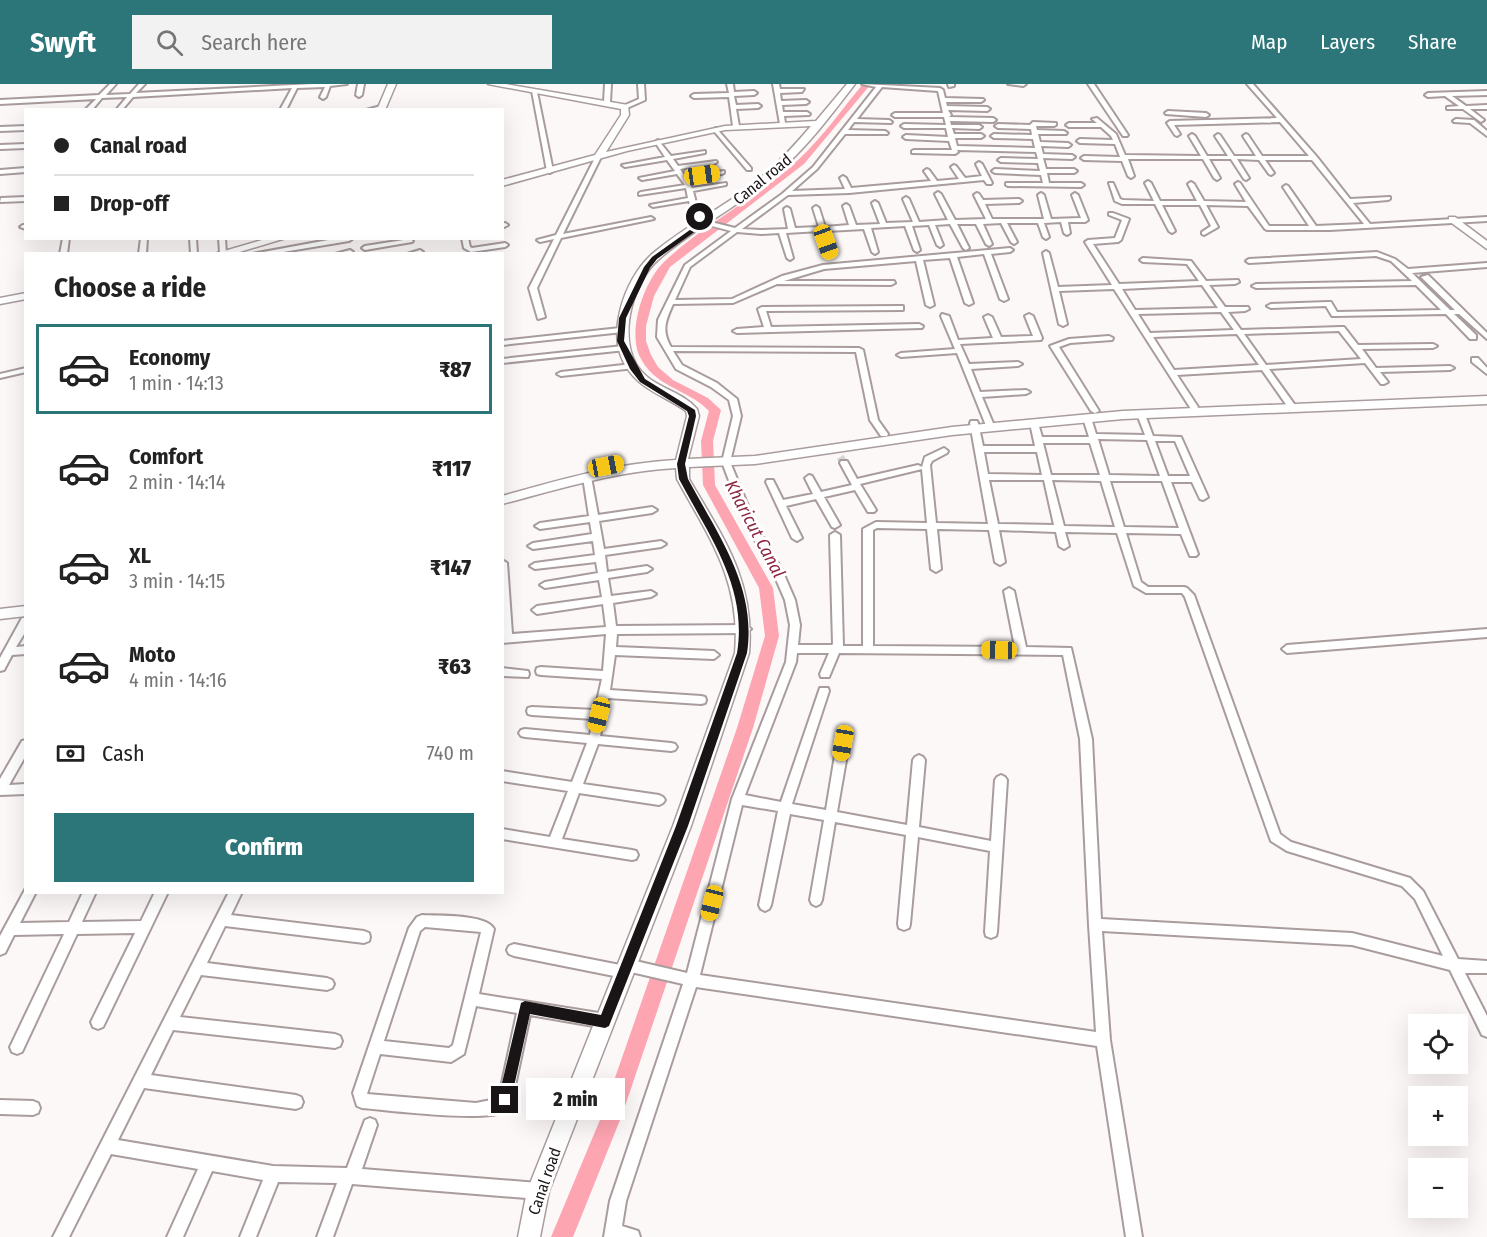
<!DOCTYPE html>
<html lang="en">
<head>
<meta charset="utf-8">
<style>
	body { margin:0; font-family:"Fira Sans Condensed",sans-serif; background:#f2f2f2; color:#222; height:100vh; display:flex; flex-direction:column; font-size:22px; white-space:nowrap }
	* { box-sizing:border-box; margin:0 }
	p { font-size:20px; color:#767676 }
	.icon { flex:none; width:33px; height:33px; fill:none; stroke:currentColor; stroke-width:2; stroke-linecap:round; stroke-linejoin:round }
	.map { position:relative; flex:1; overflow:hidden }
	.drawer { position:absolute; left:24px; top:168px; width:480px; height:642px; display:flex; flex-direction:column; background:#fff; border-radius:0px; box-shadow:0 6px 24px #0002 }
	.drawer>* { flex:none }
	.hud { position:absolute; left:24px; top:24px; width:480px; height:132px; border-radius:0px; box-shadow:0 6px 24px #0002; display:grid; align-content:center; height:132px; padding:0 30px; background:#fff }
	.tools { position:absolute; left:1408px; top:930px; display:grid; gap:12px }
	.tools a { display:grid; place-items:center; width:60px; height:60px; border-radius:0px; background:#fff; box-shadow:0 6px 24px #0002; font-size:30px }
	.end { position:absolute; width:27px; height:27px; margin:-14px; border:8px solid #191415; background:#fff; box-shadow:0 0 0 3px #fff }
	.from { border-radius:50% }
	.bubble { position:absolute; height:42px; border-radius:0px; background:#fff; box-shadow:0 6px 24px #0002; font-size:20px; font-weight:800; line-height:42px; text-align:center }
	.car { position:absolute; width:18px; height:36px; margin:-18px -9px; border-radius:8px; box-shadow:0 0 4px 2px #0007; background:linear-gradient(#f5c518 24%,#345 0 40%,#f5c518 0 76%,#345 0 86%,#f5c518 0) }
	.hud b { display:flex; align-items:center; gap:21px; height:57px; font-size:22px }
	.hud b+b { border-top:2px solid #e0e0e0 }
	.hud i { width:15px; height:15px; background:#222 }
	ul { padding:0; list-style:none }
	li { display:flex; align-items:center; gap:18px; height:90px; margin:0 12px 9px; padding:0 18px; border:3px solid transparent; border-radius:0px }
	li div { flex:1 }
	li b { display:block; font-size:22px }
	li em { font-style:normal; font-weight:800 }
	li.selected { border-color:#2c767a }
	li>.icon { width:54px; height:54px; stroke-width:1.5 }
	h2 { padding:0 30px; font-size:27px; line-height:72px }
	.pay { display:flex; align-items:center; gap:15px; height:66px; padding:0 30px; font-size:22px }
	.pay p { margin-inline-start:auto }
	.primary-button { display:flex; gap:12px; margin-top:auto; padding:12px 30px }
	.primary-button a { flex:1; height:69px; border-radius:0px; background:#2c767a; color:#fff; font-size:24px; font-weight:800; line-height:69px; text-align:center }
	header { display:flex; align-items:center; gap:36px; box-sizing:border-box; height:84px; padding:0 30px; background:#2c767a; color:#fff }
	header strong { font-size:28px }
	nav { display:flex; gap:33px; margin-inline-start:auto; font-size:21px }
	.search { width:420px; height:54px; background:#f2f2f2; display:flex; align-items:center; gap:15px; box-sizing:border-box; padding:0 21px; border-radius:0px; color:#767676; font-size:22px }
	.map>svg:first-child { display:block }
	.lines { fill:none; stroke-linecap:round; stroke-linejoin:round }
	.canal { fill:#fea5b2; fill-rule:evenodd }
	.street-tunnel { stroke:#dbd6d6; stroke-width:8; stroke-dasharray:8 4; stroke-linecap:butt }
	.street-casing { stroke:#a99c9d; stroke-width:4 }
	.secondary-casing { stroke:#a99c9d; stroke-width:3 }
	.street { fill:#fff; fill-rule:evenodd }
	.secondary { fill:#fff; fill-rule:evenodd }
	.route { fill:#191415 }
	.labels { text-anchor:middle; stroke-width:6; stroke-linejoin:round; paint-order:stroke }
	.street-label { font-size:16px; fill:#191415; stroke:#fff }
	.water-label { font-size:18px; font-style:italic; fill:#8c263f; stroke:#fff }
</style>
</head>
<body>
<header>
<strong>Swyft</strong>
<div class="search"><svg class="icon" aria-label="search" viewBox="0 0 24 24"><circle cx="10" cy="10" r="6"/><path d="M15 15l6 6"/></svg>Search here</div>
<nav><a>Map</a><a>Layers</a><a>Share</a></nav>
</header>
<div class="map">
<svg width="1487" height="1153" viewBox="0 0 1487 1153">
	<rect width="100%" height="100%" fill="#fdf8f8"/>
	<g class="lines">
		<path class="canal" d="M863,0H871L804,80L670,183L654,212L646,242V257L651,271L658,283L673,296L708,314L721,326L713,357L715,401L773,504L779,552L753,644L622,1031L573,1153H551L602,1031L737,644L765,552L759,504L703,401L701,357L709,327C687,304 654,304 639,271C628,245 644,197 664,178C702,141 759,113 798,76C822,54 842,25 863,0Z"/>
		<path class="street-tunnel" d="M840,373L844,379"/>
		<g class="street-casing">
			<g id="street">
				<path d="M110,0H116L106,11L130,10L139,0H145L136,9L313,0H347L330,2L326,13L323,15L320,13L325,3L297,4L286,26H280L292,4L133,13L122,26H116L127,13L102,14L92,26L86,25L96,15L0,20V16L99,11Z"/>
				<path d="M358,0H364L362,11L359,13L356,11Z"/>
				<path d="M605,0H611L610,18L607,20L604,18Z"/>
				<path d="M638,0H644L645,16L627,24H623V22L639,15Z"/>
				<path d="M727,0H733L734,8L754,7L757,9L754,11L734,12L736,21L758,20L761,22L758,24L736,25L739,42L736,44L733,42L729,13L694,14L691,12L694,10L729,9Z"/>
				<path d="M773,0H779L780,5H804L802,8L780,9L781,17L806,16L809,18L806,20L782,21L783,28H807L810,30L809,31L784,32L785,39L780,40Z"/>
				<path d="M862,0L940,4L943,6L945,14L983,15L984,16L981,18H946L947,22L987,23L990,25L987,27L948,26L951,31L949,33L993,34L996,36L993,38L950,37L951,41H979L982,43L979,45L952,44L954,50H981L984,52L981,54H955L957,62L1035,64L1033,55L994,54L991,52L994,50L1032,51L1031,45L998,44L995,42L998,40L1030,41L1033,38L1056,39V41L1054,42H1036L1037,46L1064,47L1067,49L1066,50H1038L1040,58L1068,59L1071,61L1068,63L1041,62L1043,70L1072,71L1075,73L1072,75L1043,74L1046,85H1074L1077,87L1074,89H1047L1049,99H1081L1084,101L1081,103L1008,102L1006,101V99H1043L1041,91L995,89L992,87L995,85L1040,87L1038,79L1001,78L998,76L1001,74L1038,75L1036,68L957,66L958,68L955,70L912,69V67L914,66H952L949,57L906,55L903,53L906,51L948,53L946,44H904L901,42L904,40L946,41L944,33H895L892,31L895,29H943L938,7L882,3L857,35L889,36L892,38L891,39L854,38L848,46L885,47L888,49L887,50H845L817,85L792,107L845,105L840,94L843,92L846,94L851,104L931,97L924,87L927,85L929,86L937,97L959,95L951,83L954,81L956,82L965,94L982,92L976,80L979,78L982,80L992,99L991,100H987L984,96L849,109L788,111L742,145L761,146L788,145L784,125L787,123L790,125L795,144L819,143L813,124L816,122L819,124L825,143L849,141L843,122L846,120L849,122L856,141L880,140L872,119L875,117L878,119L886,139L913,138L903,115L906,113L909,115L919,138L948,136L935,110L938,108L941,110L955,136L986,135L974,111L977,109L979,110L983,116L1019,115L1022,117L1019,119L985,120L992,135H1044L1038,111L1041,109L1044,111L1051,135L1081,134L1072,111L1075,109L1078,111L1088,136L1085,138H1068L1070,149L1067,151L1064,149L1061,138L1044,139L1049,153L1046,155L1043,153L1038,139H1007L1017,158L1014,160L1011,158L1001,139L983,140L992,160L989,162L986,160L976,140H957L969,164L966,166L963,164L950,140L935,141L943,161L940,163L937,161L929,141L912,142L920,166L917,168L914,166L905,142L871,144L878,168L875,170L872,168L864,145L827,147L834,170L831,172L828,170L820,147L786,149L793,174L790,176L787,174L779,149L761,150L737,148L690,183L675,216L732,215L782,192L823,181L1010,164L1013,166L1010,168L991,170L1008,215L1004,217L1000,215L984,170L957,173L973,219L969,221L965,219L950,174L923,176L934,221L930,223L926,221L916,177L824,185L784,197H894L895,199L891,201L777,200L733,219L673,220C666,236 661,246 671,263L859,264L863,266L878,336L888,350L887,352H881L870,336L856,268L673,267L682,281L717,299L737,315L741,332L730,378L755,439L782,486L795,516L800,541L798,561H832L833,560L830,451L835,448L840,451L843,562H863V445L876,438L927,439L922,385L860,400L876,426L874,428H868L855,406L824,413L840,441L835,444L832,443L816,415L786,422L802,454L797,457L792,454L766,398L767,396H773L783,416L813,410L805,394L809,391L812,392L821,408L852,401L840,379L841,377H847L857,395L918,381L922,383L925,373L944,364L948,367L947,369L932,377L930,381L936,439L988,440L970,339L971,337H977L978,339L983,362H1035L1030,339L1031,337H1037L1038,339L1042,353H1089L1083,334L1087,331L1091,334L1096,350L1145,351L1137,330L1138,328H1144L1153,352L1181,353L1208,413L1203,416L1200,415L1192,398H1171L1198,470L1196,472H1190L1181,450L1126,449L1141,498L1148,503H1184L1187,504L1194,511L1280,750L1291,758L1410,794L1423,807L1458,875L1487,877V889H1465L1487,932V953L1482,951L1450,886L1352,861L1102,847L1110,956L1142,1153H1126L1097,962L696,903L626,1117L622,1142L638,1147L640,1153H604L610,1117L683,900L631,888L629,892L624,894L514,872L509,870L507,866L509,862L514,860L620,881L622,877L627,875L687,889L732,715L786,578L790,541L785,516L772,486L745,439L722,378L733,332L729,316L711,303L676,285L657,253L658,236L685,181L731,147C710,141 695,141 689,117L653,123L650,121L688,114L686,104L639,111V109L641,108L685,101L677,90L642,96L639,94L675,87L667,76L625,83L622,81L665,73L655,58L658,56L671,72L705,67V69L673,75L678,82L716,77L717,78L714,80L680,85L685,92L724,87V89L722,90L687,95L692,104L726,99V101L693,107L698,127L707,137L735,144L782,110L813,83L876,3ZM1098,355L1147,356L1160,392L1109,391ZM1155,357H1175L1190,392H1168ZM1043,359H1090L1100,391H1051ZM984,368H1037L1042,391L988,390ZM989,396H1044L1054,441L998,440ZM1052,396L1101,397L1115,443L1064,442ZM1110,397H1162L1179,444L1124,443ZM877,444L927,445L931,485L936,488L941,485L937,445L989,446L995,478L1000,481L1005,478L999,446L1056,448L1059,462L1064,465L1069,462L1065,448L1117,449L1134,502L1146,509H1182L1185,513L1271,757L1287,767L1402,802L1415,815L1443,872L1352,849L1101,835L1092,655L1071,564L1026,563L1014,507L1009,504L1004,507L1015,563L873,562V446ZM797,569H829L820,590L821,593H829L839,569L1063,571L1080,655L1089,841L1096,948L700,891L742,721L778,727L759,821L761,825L765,827L769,825L771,821L790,730L824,736L810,816L812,820L816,822L820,820L822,816L835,738L906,751L898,840L899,844L904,846L909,844L910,840L918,753L990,767L985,848L986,852L991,854L996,852L997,848L1007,696L1005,693L1001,691L997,693L995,696L991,757L919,743L925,676L923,673L919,671L915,673L913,676L907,741L837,728L849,659L847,656H839L837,659L826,726L792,720L829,607L828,604H820L819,607L781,718L745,711L796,578Z"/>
				<path d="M948,0H954V2L949,3Z"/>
				<path d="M1008,0H1026L1023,2Z"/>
				<path d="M1088,0H1094L1128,51L1127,52H1123Z"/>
				<path d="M1247,0H1253L1317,73L1350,115L1390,113V115L1388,116L1353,119L1370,140L1487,133V137L1330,146H1267L1265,145L1248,122L1206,121L1218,143L1204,151L1202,150V148L1211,142L1200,121H1162L1175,147L1172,149L1169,147L1155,120H1122L1115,117L1109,99H1113L1120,115L1123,116L1154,117L1145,99L1148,97L1151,99L1160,117H1197L1188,100L1191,98L1194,100L1204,117L1246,118L1235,100L1238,98L1240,99L1269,142H1309L1283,103L1286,101L1288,102L1316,142L1364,140L1312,76H1265L1274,89L1271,91L1269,90L1259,76L1237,75L1249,94L1246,96L1244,95L1231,75H1209L1220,94L1217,96L1214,94L1203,75H1128L1134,92L1131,94L1128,92L1122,77L1084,76L1081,74L1084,72L1120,73L1115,60L1080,59L1077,57L1080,55L1113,56L1111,52L1101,43H1069L1066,41L1069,39H1097L1092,35L1097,34L1116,50L1125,71L1201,72L1189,52L1192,50L1195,52L1207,72H1228L1215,52L1218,50L1220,51L1234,72H1256L1243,52L1246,50L1248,51L1262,72H1309L1280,38L1174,41L1180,50L1177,52L1175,51L1167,39L1170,37L1277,34Z"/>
				<path d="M532,7L537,8L553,87L550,89L547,87Z"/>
				<path d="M1487,7V11L1452,12L1466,22L1487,21V25H1470L1483,35L1484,36L1481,38L1463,25H1447V23L1459,22L1445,12L1428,13L1425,11L1428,9Z"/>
				<path d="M381,22L384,24L383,25L366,26Z"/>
				<path d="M1168,27L1206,29L1209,31L1206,33L1166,30L1165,29Z"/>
				<path d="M1456,35L1474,36L1487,47V52L1470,39L1454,38L1453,37Z"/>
				<path d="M26,42V46L0,47V43Z"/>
				<path d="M716,44L751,84V86H747L714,47L713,46Z"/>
				<path d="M26,60V64L0,65V61Z"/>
				<path d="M596,72L601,73L563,150L651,133L654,135L561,154L537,204L545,233L538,235L529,204L554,155L540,158L537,156L556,151Z"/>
				<path d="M26,84V88L0,90V86Z"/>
				<path d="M26,113V117L0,118L1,114Z"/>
				<path d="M1109,129H1113L1129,135L1121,156L1118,158L1093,160L1119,200L1199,197L1187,180L1143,178L1140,176L1143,174L1191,177L1206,197L1238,196L1239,198L1235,200L1209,201L1225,223H1248L1249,225L1245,227L1228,228L1241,246L1341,243H1344L1358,261L1433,260L1437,262L1433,264L1362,265L1376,284L1450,282L1454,284L1450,286L1380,288L1388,298L1384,300H1381L1365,279L1269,285L1297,324L1293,326H1290L1262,286L1177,291L1198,323L1197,325H1191L1114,205L1059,207L1067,240L1063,242L1059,240L1043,169L1046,167L1049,169L1058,203L1112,201L1085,158L1088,156L1115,154L1122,136L1109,131ZM1202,201L1218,224L1135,226L1122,205ZM1221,228L1234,246L1150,249L1138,230ZM1339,247L1361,275L1266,281L1244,250ZM1237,250L1259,281L1174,286L1153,253Z"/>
				<path d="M502,140L505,139L508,141L502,144Z"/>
				<path d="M23,141H26V145L20,143Z"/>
				<path d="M63,154H69L67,170H60Z"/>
				<path d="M141,154H147L146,170H139Z"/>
				<path d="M190,154H196L197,170H191Z"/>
				<path d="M219,154H225L226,170L220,169Z"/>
				<path d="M339,154L352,155L349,157L271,170H252Z"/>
				<path d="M462,154H468L470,163L472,164L505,159L508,161L505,163L471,168L464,164Z"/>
				<path d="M410,155L413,157L412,158L365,166L362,164L365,162Z"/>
				<path d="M350,166L353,168L352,169L335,170Z"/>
				<path d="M420,166L423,168L422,169L407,170Z"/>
				<path d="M1377,168L1395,175L1408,185L1487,179V183L1412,189L1450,226H1455L1421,193L1428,191L1487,249V255L1459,230H1454L1476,251V255H1470L1446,230L1335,232H1332L1326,222L1271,224L1267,222L1271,220L1328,218H1331L1337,228L1441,226L1416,201L1256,204L1252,202L1256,200L1412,197L1391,177L1376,172L1249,179L1246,177L1249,175Z"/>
				<path d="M900,222H903V226L766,227L771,243L919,240L923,242L922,244L737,249L733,247L737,245L764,243L758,225L762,223Z"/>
				<path d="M942,230L949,232L958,256L993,254L984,233L988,231L992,233L1001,253L1033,252L1025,232L1029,230L1033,232L1042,254L1041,256L960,260L969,280L1018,278L1022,280L1018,282L971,285L980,308L1026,306L1030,308L1026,310L982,313L995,344L994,346H988L987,344L957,269L901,273L897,271L901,269L955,265L941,232Z"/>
				<path d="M620,244L624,246L623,248L502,261V257Z"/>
				<path d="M1109,252L1113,254L1112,256L1070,259L1059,263L1099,327L1095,329L1091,327L1050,262L1069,255Z"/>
				<path d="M623,262H626V266L502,279V275Z"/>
				<path d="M1472,274H1478L1487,284V290L1472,278Z"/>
				<path d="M632,280H635V284L561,292L557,290L561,288Z"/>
				<path d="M26,284V288L0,294V290Z"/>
				<path d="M587,390L591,393L598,431L652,423L657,426L652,429L599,437L604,465L661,457L666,460L661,463L605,471L607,488L647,482L652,485L647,488L608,494L611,512L651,507L656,510L651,513L613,519L616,542L746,541L751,545L746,549L617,550L616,563L714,567L719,571L714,575L615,571L610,606L701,612L705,613L706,616L705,619L701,620L608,614L600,652L671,659L675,660L677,663L675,666L671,667L598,660L583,700L659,711L663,713L665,716L663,719L659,721L579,709L562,755L632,766L636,767L638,771L636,775L632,776L502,755V745L550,753L568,707L502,697V687L572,698L587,659L525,653L521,652L519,649L521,646L525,645L590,651L593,635L532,631L528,630L527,627L528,624L532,623L595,626L602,595L541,591L537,590L536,587L537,584L541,583L603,587L606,550L502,559V476L507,479L512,550L606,543L603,520L537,530L532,526L537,522L602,513L599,496L545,504L540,501L545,498L598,489L596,478L535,485L530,482L535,479L595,471L593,457L533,465L528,462L533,459L592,450L590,438L540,445L535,442L540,439L589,432L583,393Z"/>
				<path d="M22,534H26V547L16,563L26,562V570L12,571L4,586L0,587V574Z"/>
				<path d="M1487,545V553L1287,569L1282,565L1287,561Z"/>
				<path d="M502,584L528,587L529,590L528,593L502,592Z"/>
				<path d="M26,656V671L9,701L26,700V710L0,711V695L22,657Z"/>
				<path d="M26,804V808H36L20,839L69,838L83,808H96L82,838L141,837L155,808H168L103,943L98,945L93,943L91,938L135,849L77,850L22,968L17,970L12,968L10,963L64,850L14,851L5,869L0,871V852Z"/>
				<path d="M229,808H242L231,831L364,847L369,849L370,853L369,857L364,859L225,842L207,879L327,894L332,896L334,900L332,904L327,906L201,891L180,933L335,950L340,952L342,957L340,962L335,964L173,946L151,991L296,1011L301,1013L303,1018L301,1023L296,1025L144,1004L118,1056L273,1082L347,1084L365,1036L370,1034L375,1036L377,1041L362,1085L538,1099L543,1102L546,1107L543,1112L538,1115L352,1100L333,1153H317L337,1099L278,1098L256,1153H240L263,1096L212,1087L183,1153H167L198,1085L111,1070L69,1153H53Z"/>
				<path d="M422,831C438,832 487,830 494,845L479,910L605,930L610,932L612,937L610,942L605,944L530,931L512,1016C511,1020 508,1025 505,1027C488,1039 387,1026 362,1024L357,1022L353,1009L409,844L417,833ZM425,843L481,848L453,961L449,964L384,957L420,847ZM476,922L517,929L499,1013L496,1015L476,1019L367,1010L380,970L451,978L464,970Z"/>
				<path d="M0,1016L33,1017L38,1019L40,1024L38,1029L33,1031L0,1030Z"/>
			</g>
		</g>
		<g class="secondary-casing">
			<g id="secondary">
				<path d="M388,0H396L385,26H377Z"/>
				<path d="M488,0H505L628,21L629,31L606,68L725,42L816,37L847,0H855C834,27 812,57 787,80C749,118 699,140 659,175C633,197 619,249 636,280C650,304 680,305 697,325L699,332L688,375L755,372L952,343L1123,327L1487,312V320L1123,335L952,351L755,380L689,383V395C724,455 755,497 749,569L691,742L549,1107L540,1153H518L527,1107L673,742L735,569C741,497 710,455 677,395L676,384C617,387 560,405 502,420V412C559,396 617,379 676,376L687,332L686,327C665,312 641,306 627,284C605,252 624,196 651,171C682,144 721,125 753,100C775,83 793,63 811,42L725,46L627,67L502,102V96L595,71L621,31V25Z"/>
				<path d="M1449,133H1455L1487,157V165L1449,137Z"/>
				<path d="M269,154H286L233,170H214Z"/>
				<path d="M26,209V215L0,220V214Z"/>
				<path d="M26,522V532L0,535V525Z"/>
			</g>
		</g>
		<use href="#street" class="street"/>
		<use href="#secondary" class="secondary"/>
	</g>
	<path class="route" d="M703,132L707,139L657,175L650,184L626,234L624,257L645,295L695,326L696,332L685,380L688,395C718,451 757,503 747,569L688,742L609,942L605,944L530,930L511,1016L505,1023L498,1016L521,919L525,917L601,931L676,742L737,569C748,503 709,452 679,395L677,380L689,332L687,327L640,298L630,285L617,257L619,234L644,183L652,173L701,138L697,133Z"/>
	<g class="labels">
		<g class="street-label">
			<text transform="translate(762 95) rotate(-39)" y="6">Canal road</text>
			<text transform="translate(544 1097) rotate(-71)" y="6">Canal road</text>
		</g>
		<g class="water-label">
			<text transform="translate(755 445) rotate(62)" y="6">Kharicut Canal</text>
		</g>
	</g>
</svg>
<div class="tools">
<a><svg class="icon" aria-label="locate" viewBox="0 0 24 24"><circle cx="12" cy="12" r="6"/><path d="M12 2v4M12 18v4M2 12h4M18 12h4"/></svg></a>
<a>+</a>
<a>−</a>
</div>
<i class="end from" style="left:700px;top:133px"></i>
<i class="end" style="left:505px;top:1016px"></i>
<div class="bubble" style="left:526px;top:994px;width:99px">2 min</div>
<i class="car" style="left:702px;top:91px;rotate:82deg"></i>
<i class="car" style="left:826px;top:158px;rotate:160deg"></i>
<i class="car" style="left:606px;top:382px;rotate:79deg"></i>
<i class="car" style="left:999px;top:566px;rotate:271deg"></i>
<i class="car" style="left:599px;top:631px;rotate:194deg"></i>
<i class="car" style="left:843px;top:659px;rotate:190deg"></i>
<i class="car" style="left:712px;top:819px;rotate:194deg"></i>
<div class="hud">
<b><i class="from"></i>Canal road</b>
<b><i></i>Drop-off</b>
</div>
<section class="drawer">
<h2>Choose a ride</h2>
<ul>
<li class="selected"><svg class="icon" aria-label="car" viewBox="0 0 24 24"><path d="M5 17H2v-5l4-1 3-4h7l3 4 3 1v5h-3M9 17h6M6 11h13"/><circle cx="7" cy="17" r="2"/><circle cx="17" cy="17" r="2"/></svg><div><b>Economy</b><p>1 min · 14:13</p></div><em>₹87</em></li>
<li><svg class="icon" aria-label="car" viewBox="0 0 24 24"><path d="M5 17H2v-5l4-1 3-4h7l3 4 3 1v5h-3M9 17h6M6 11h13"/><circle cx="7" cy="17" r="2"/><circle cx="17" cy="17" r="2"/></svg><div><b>Comfort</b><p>2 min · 14:14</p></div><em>₹117</em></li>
<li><svg class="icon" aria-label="car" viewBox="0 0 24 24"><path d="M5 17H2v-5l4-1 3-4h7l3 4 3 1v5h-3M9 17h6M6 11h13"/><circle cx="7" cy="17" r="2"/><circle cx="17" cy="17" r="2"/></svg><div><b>XL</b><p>3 min · 14:15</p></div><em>₹147</em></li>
<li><svg class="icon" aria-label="car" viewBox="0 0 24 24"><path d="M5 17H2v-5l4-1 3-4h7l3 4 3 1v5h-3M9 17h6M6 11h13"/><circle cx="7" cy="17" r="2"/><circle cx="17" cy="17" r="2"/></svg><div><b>Moto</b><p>4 min · 14:16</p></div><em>₹63</em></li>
</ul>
<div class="pay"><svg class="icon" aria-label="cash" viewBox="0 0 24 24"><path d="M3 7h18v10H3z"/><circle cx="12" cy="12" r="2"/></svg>Cash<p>740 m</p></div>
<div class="primary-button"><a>Confirm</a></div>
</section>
</div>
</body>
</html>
